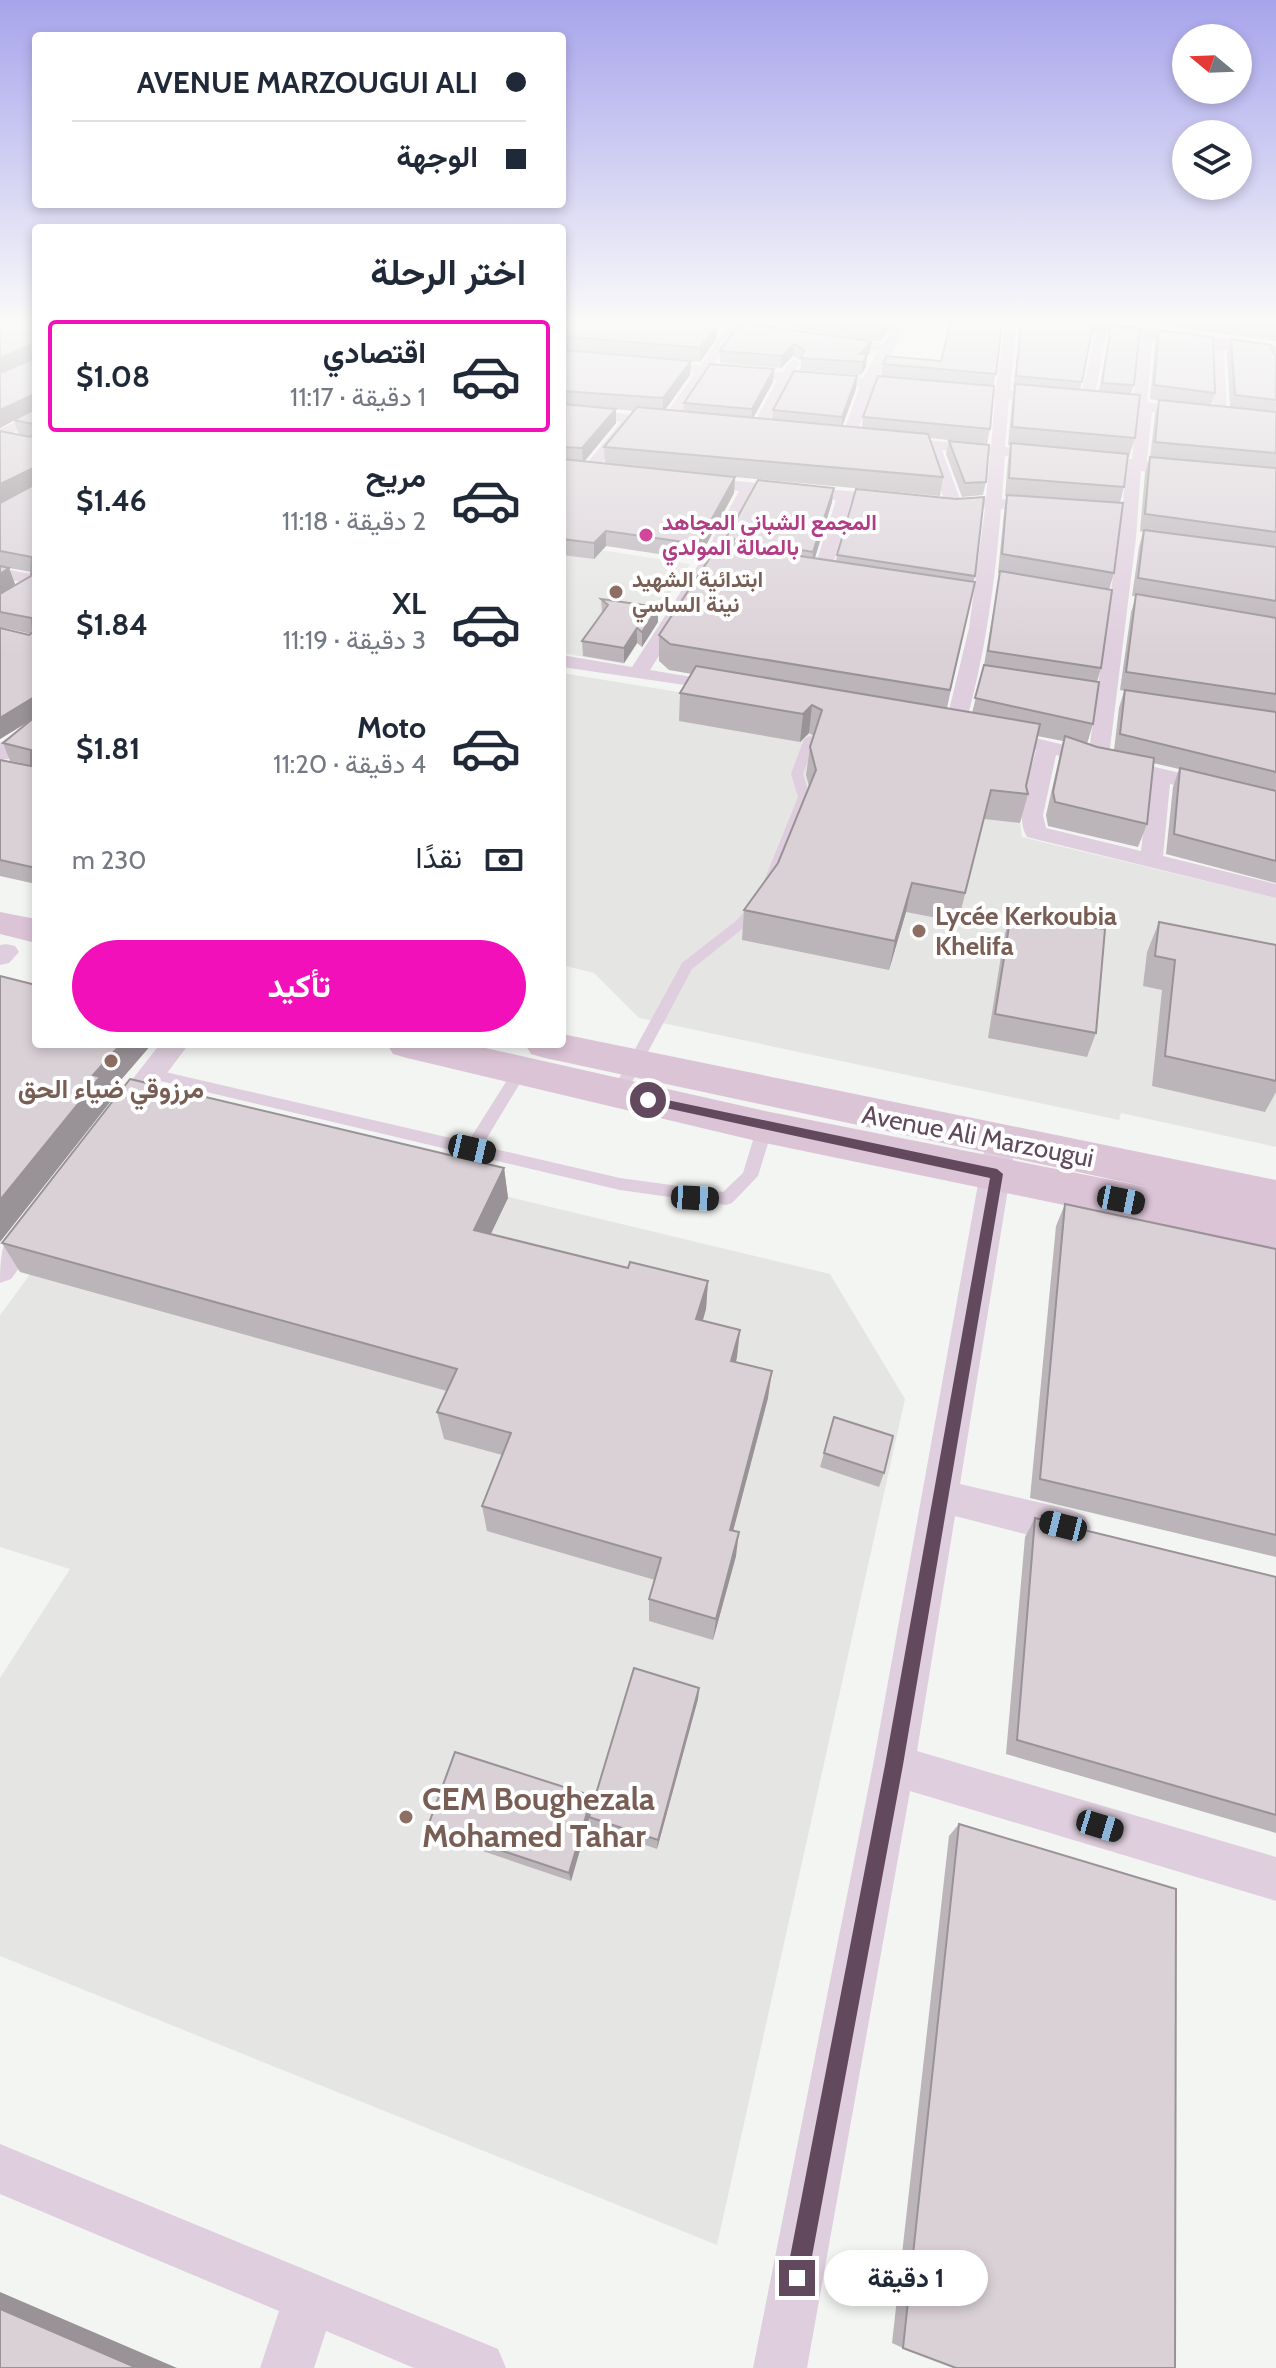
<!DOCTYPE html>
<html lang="ar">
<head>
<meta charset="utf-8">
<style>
	body { margin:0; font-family:Cabin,Vazirmatn,sans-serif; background:#f6f6f7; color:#1f2937; direction:rtl; height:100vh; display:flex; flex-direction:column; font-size:30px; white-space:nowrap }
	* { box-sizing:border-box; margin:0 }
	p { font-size:26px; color:#747a83 }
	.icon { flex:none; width:44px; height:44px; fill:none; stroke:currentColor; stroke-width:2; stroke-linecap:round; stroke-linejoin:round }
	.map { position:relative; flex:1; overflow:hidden; direction:ltr }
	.details { position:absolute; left:32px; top:224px; width:534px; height:824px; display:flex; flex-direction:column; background:#fff; border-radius:8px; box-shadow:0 4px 12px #0003; direction:rtl }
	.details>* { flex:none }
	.hud { position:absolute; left:32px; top:32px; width:534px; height:176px; border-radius:8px; box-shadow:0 4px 12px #0003; direction:rtl; display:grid; align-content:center; height:176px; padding:0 40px; background:#fff }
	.needle { width:52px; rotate:289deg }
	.controls { position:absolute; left:1172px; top:24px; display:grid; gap:16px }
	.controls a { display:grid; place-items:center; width:80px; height:80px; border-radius:50%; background:#fff; box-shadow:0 4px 12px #0003; font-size:40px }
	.end { position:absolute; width:36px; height:36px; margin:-18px; border:10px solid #62495e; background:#fff; box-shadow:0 0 0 4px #fff }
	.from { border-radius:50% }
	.bubble { position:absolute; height:56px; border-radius:28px; background:#fff; box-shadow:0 4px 12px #0003; font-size:26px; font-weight:700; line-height:56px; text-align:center; direction:rtl }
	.car { position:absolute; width:24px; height:48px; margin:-24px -12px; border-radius:10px; box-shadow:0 0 6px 2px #0007; background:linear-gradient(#222 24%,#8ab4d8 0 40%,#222 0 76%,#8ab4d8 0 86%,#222 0) }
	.hud b { display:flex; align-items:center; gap:28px; height:76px; font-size:30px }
	.hud b+b { border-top:2px solid #e0e1e3 }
	.hud i { width:20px; height:20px; background:#1f2937 }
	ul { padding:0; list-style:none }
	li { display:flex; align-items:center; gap:24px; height:112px; margin:0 16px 12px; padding:0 24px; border:4px solid transparent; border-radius:8px }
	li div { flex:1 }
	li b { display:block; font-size:30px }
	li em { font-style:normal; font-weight:700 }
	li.active { border-color:#f110ba }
	li>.icon { width:72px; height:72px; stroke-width:1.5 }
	h2 { padding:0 40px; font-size:36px; line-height:96px }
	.pay { display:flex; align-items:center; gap:20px; height:88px; padding:0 40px; font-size:30px }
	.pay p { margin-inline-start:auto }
	.cta { display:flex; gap:16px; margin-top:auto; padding:16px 40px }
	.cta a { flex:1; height:92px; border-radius:48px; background:#f110ba; color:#fff; font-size:32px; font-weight:700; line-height:92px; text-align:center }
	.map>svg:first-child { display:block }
	.education { fill:#e5e6e3 }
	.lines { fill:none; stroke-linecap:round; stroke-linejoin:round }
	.lane { fill:#dfcedd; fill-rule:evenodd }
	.street { fill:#dfcedd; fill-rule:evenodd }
	.secondary { fill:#dcc4d7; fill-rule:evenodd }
	.primary { fill:#d2b1cc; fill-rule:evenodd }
	.wall { fill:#bbb4b9; fill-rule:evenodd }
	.shaded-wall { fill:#999296 }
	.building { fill:#dad1d7; stroke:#999296; stroke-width:2 }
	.route { fill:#62495e }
	.hotel-dot { fill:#d1479c; stroke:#fff; stroke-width:3 }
	.education-dot { fill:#8d6e63; stroke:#fff; stroke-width:3 }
	.labels { text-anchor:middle; stroke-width:8; stroke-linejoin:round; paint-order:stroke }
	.far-hotel-label { font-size:22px; font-weight:bold; fill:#b23c85; stroke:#fff; text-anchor:start }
	.far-education-label { font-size:22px; font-weight:bold; fill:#785e54; stroke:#fff; text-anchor:start }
	.education-label { font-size:26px; font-weight:bold; fill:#785e54; stroke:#fff; text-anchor:start }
	.street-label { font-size:26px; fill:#62495e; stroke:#fff }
	.near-education-label { font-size:32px; font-weight:bold; fill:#785e54; stroke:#fff; text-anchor:start }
</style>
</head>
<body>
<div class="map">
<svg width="1276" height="2368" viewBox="0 0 1276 2368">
	<rect width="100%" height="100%" fill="#f3f5f2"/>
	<g class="education">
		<path d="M562,544L690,564L624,664L562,653Z"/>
		<path d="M562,673L838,718L811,788L1020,822L1022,837L1276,898V1147L1121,1113L1119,1120L639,1018L594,973L562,965Z"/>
		<path d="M151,1111L830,1274L905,1399L717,2245L0,1956V1678L70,1569L0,1547V1315Z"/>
	</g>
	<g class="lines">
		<g class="lane">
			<path d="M810,736L816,739L803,774L810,797L776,881L774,884H766L764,881L798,797L791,774L804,739Z"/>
			<path d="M757,901L763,905L746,926L692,969L624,1097H614L611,1093L682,963L737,920L752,902Z"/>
			<path d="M521,1065L528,1070L482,1146L620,1178L723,1192L743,1173L757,1127L765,1121L773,1127L758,1176L732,1203L726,1205L620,1190L152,1079L145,1074L152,1069L468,1142L516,1066Z"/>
		</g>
		<g class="street">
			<path d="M729,324H742L713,366L782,372L793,359L800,363L794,373L863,378L878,351L828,344V338L883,344L896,324H908L876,380L996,389L1005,324H1017L1010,390L1051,394L1058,398L1051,402L1009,399L1005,447L1132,459L1137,411L1093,403L1087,405L1080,401L1097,326L1107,329L1094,399L1133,402L1141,334L1147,330L1153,334L1147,402L1213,411L1212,343L1223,340L1227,413L1276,419V427L1152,412L1147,461L1186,464L1194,469L1186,474L1141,471L1136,538L1109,756L1276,796V810L1170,784L1163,856L1276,884V898L1027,837C1013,813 1030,775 1036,750L992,739L989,735L999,729L1089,751L1121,518L1001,509C995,583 985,655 965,727L955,733L945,727L969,628L985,508L938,507L936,504L944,499L926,449L892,445L885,441L892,437L991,446L995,398L874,388L855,438L848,442L841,438L860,386L790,381L765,429L758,433L751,429L777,380L708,374L673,426L635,424L592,475H582V469L621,422L562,415V407L663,418L695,373L649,369L644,368V362L701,365ZM942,450L990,455L986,498L960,499ZM1005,456L1127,468L1122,508L1002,499ZM1056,755L1149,778L1141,851L1046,828L1043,815Z"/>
			<path d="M36,412V422L0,439V429Z"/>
			<path d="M693,477L892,495L900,500L892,505L851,501L830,576L821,581L812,576L836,500L754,492L720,559L650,670L733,684L736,688L733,692L562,667V655L632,667L702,559L739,491L687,485L685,482Z"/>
			<path d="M0,568L36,575V585L0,578Z"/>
			<path d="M36,718V735L8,759L0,760V743Z"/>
			<path d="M6,944L15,946L19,952L9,963L0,965V945Z"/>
			<path d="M160,1044H189L130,1122L120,1125L110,1122L106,1115L110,1108Z"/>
			<path d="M1001,1129L1011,1132L1016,1140L960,1484L1072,1510L1085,1516L1091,1528L1085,1540L1072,1546L955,1516L917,1751L1276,1857V1901L910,1791L807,2368H753L873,1765L986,1140L991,1132Z"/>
			<path d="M35,1214L46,1217L50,1226L11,1279L0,1283C0,1254 2,1224 35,1214Z"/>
			<path d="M0,2144L498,2349L506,2368H414L326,2331L314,2368H260L279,2311L0,2194Z"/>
		</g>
		<g class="secondary">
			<path d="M0,912L36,919V943L0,934Z"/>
			<path d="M562,1034L1276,1180V1249L765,1143L407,1058L393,1054L387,1044H468L765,1111L1157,1189L545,1058L531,1054L525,1044H562Z"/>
		</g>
		<path class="primary" d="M1026,324L1131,325L1276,346V358L1131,337L1035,329Z"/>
	</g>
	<g class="wall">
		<path d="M0,324H36V884L0,876V760L31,765L10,761L3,743L28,722L0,739V503L19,435L14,420L0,428ZM3,567L32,572L31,576L8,589L15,584L9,568ZM1,627L31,634L29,635Z"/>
		<path d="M562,324H729L717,325V338L700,362L691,361L690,375L665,410L683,412L684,403L773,382L753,418L772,420L773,410L857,376L856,389L842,426L862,428L863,417L881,376L883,364L996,374L993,386L882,376L990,429L987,444L929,438L943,477L940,496L734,477H735L734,493L698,560L606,546L594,559L562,555ZM616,409L634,411L604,447L605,464L584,462L616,423Z"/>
		<path d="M739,324L870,353L867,356L866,367L861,375L800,370L801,361L793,356L781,368L720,363V351Z"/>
		<path d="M766,324H894L880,341Z"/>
		<path d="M1021,324L1093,325L1080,390L1099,391L1111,326L1134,385L1131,394L1135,438L1129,457H1127L1124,487L1120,503L1114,573L1109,590L1101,668L1097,682L1093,724L1087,744L1114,750L1119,708L1124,691L1120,690L1131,612L1136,596H1132L1139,547L1143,532L1140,531L1145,473L1150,457L1155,415L1159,401L1150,399L1155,344L1159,330L1215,393L1211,405L1230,407L1227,354L1231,339L1276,355V883L1166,854L1173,787L1179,769L1153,763L1147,824L1138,847L1048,826L1046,815L1063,741L1037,736L1026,786L1028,794L1020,823L984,819L958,922L906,912L889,970L742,940L744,910L778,863L809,786L806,775L810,747L814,736L809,733L800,742L679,721L680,693L692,674L669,670L659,661V635L726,545V538L832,502L815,558L836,561L837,555L975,576L947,708L972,713L984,665L1000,573H998L1004,512L1007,496H1005L1008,460L1011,446L1008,445L1012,402L1015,388H1013Z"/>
		<path d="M1149,324H1276V342L1275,341Z"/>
		<path d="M949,441L986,482L983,495L962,497L946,454Z"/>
		<path d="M601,599L658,607V622L642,647L637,643L624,663L583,656L582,641L602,613Z"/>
		<path d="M1011,914L1096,1033L1087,1057L988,1038L1004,937Z"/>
		<path d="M1159,922L1276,945V1092L1265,1112L1152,1086L1162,990L1143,986L1147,952Z"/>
		<path d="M504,1168L508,1198L490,1234L628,1268L708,1281L706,1309L703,1320L737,1357L736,1362L768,1398L733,1531L736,1556L713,1640L649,1621V1599L655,1580L487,1531L482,1506L502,1455L444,1439L437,1412L447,1391L20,1272L2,1243Z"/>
		<path d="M1065,1204L1276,1249V1557L1030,1498L1056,1226Z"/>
		<path d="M824,1453L884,1473L879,1487L820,1467Z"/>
		<path d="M1035,1518L1276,1577V1833L1006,1754L1025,1537Z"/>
		<path d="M699,1688L698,1699L657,1849L590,1826L589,1817Z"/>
		<path d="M593,1805L571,1881L432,1834L428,1826Z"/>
		<path d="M959,1824L903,2348L892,2343L949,1836Z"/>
	</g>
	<g class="shaded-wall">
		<path d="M717,324V338L700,362V348Z"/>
		<path d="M884,324H894L880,341L882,327Z"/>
		<path d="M872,341L870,353L867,356L866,367L861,375L863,362L860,354Z"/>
		<path d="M794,344L793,356L781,368L782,356Z"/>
		<path d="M30,345L35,358L0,374V358Z"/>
		<path d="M691,361L690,375L663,413V398Z"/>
		<path d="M774,369L773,382L751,422L752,409Z"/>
		<path d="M857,376L856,389L841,430L842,417Z"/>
		<path d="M32,395L36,409L0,428V410Z"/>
		<path d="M616,409V423L583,463L582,448Z"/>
		<path d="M31,469L36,484L0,503V484Z"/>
		<path d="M735,477L734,493L698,560V544Z"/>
		<path d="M834,488L832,502L812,567L813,552Z"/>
		<path d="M606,531V546L594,559V543Z"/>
		<path d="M9,568L15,584L0,594V574Z"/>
		<path d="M658,607V622L642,647V632Z"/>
		<path d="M637,628V643L624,663V648Z"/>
		<path d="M31,699L36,717L0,739V718Z"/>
		<path d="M812,705L809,733L800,742L803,714Z"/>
		<path d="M912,883L906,912L889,970L895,941Z"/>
		<path d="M121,1044H152L108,1095L111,1101L0,1242V1200L93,1075Z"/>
		<path d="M504,1168L508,1198L479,1259L474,1230Z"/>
		<path d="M708,1281L706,1309L695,1346L696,1319Z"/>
		<path d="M740,1330L737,1357L728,1388L731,1361Z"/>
		<path d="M772,1371L768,1398L727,1554L730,1530Z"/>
		<path d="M739,1532L736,1556L713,1640L716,1619Z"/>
		<path d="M699,1688L698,1699L657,1849L658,1840Z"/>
		<path d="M592,1796L593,1805L571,1881L569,1873Z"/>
		<path d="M0,2292L177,2368H137L0,2309Z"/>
	</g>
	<g class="building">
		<path d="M0,324H36V868L0,860V760L31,766V750L3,743L31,720V699L0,718V628L29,635L33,632L32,618L0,612V594L31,576L32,557L0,551V503L32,486L31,469L0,484V431L30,437L34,434L33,424L14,420L33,410L32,395L0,410V373L33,359L35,347L30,345L0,358Z"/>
		<path d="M562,324H717L700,348L562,336Z"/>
		<path d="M739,324H748L872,341L860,354H867L863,362L801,358L804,350L794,344L782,356L720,351Z"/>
		<path d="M862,324H884L882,327Z"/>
		<path d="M950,324H1002L996,374L883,364L887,356L941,361Z"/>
		<path d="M1021,324L1093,325L1082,382L1016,376Z"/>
		<path d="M1111,326L1140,329L1134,385L1102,383Z"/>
		<path d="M1159,330L1213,337L1215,393L1154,385Z"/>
		<path d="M1231,339L1271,345L1273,353L1276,355V400L1235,395Z"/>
		<path d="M562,350L691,361L663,398L562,391Z"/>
		<path d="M710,364L774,369L752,409L684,403Z"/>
		<path d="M794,371L857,376L842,417L773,410Z"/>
		<path d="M878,376L994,386L990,429L863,417Z"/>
		<path d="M1015,384L1140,395L1135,438L1012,427Z"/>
		<path d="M1159,400L1276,412V453L1155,442Z"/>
		<path d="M562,404L616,409L582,448L562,447Z"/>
		<path d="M637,407L928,434L943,477L604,447Z"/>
		<path d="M949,441L989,445L986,482L965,483Z"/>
		<path d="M1011,443L1128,454L1124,487L1009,478Z"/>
		<path d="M1150,457L1276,468V532L1145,514Z"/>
		<path d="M562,459L735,477L698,544L606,531L594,543L562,539Z"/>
		<path d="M758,480L834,488L813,552L726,538Z"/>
		<path d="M856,489L956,499L984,497L975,576L837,555Z"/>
		<path d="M1007,495L1123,503L1114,573L1002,554Z"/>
		<path d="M1144,530L1276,547V601L1138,578Z"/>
		<path d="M719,544L975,582L950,690L670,644L659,635Z"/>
		<path d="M0,566L9,568L0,574Z"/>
		<path d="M1000,571L1112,590L1101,668L988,651Z"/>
		<path d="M1136,594L1276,618V694L1126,672Z"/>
		<path d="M601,599L658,607L642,632L637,628L624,648L582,641L608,605Z"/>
		<path d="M984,665L1099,682L1093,724L975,698Z"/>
		<path d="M696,666L1040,724L1026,786L1028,794L991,790L965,893L912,883L895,941L744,910L778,863L816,770L810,747L822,710L812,705L803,714L680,693Z"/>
		<path d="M1125,690L1276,712V772L1120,734Z"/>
		<path d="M1065,736L1097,747L1154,758L1147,824L1055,802L1053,792Z"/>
		<path d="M1180,768L1276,791V861L1174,834Z"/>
		<path d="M1011,914L1105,929L1096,1033L995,1014Z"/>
		<path d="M1159,922L1276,945V1081L1165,1056L1175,960L1155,956Z"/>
		<path d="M0,976L36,985V1044H121L93,1075L100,1077L0,1200Z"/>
		<path d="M130,1079L504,1168L474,1230L628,1268L630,1262L708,1281L696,1319L740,1330L731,1361L772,1371L730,1530L739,1532L716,1619L649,1599L661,1558L482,1506L511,1433L437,1412L457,1369L2,1243Z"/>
		<path d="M1065,1204L1276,1249V1535L1040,1479Z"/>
		<path d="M834,1417L893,1436L884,1473L824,1453Z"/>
		<path d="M1035,1518L1276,1577V1815L1017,1740Z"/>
		<path d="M634,1668L699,1688L658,1840L589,1817Z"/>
		<path d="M455,1752L592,1796L569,1873L428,1826Z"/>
		<path d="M959,1824L1176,1889L1175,2368H956L903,2348Z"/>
		<path d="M0,2309L137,2368H0Z"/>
	</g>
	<linearGradient id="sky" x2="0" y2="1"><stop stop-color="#a7a4ec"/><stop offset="0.49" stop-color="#fafaf9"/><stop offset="1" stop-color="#fafaf9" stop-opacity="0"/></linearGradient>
	<rect width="1276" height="656" fill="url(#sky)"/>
	<path class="route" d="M648,1096L997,1169L1003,1174L903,1765L808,2278L805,2286L797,2289L789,2286L786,2278L885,1765L990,1178L643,1103L642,1100Z"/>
	<circle class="hotel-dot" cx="646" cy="535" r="8"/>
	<g class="education-dot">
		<circle cx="616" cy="592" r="8"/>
		<circle cx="919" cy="931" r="8"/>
		<circle cx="111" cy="1061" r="8"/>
		<circle cx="406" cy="1817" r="8"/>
	</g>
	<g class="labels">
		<g class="far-hotel-label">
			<text x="662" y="530">المجمع الشباني المجاهد<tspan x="662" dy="25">بالصالة المولدي</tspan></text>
		</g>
		<g class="far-education-label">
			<text x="632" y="587">ابتدائية الشهيد<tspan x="632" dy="25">نينة الساسي</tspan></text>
		</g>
		<g class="education-label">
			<text x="935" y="925">Lycée Kerkoubia<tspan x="935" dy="30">Khelifa</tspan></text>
			<text x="111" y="1098" text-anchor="middle">مرزوقي ضياء الحق</text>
		</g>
		<g class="street-label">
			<text transform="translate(978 1136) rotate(11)" y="9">Avenue Ali Marzougui</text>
		</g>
		<g class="near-education-label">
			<text x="422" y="1810">CEM Boughezala<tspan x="422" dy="37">Mohamed Tahar</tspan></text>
		</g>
	</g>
</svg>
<div class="controls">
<a><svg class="needle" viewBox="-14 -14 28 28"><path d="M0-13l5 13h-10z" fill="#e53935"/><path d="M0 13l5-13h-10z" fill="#747a83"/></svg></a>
<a><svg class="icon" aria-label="layers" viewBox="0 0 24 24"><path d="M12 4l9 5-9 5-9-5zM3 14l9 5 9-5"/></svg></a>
</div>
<i class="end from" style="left:648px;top:1100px"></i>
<i class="end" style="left:797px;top:2278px"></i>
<div class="bubble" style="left:824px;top:2250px;width:164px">1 دقيقة</div>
<i class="car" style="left:472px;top:1149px;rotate:103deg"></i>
<i class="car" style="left:695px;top:1198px;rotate:93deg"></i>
<i class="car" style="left:1121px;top:1200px;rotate:101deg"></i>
<i class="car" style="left:1063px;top:1526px;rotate:284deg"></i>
<i class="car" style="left:1100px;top:1826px;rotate:107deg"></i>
<div class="hud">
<b><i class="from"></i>AVENUE MARZOUGUI ALI</b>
<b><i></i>الوجهة</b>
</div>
<section class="details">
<h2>اختر الرحلة</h2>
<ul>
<li class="active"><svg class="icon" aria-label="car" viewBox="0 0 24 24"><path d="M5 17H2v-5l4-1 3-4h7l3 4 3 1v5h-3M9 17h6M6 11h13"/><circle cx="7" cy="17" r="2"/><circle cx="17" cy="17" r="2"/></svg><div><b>اقتصادي</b><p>1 دقيقة · 11:17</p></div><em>$1.08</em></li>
<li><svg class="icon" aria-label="car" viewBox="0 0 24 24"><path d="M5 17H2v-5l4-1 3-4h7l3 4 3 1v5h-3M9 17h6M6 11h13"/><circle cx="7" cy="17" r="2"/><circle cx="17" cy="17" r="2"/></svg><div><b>مريح</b><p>2 دقيقة · 11:18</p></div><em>$1.46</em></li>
<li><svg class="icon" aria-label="car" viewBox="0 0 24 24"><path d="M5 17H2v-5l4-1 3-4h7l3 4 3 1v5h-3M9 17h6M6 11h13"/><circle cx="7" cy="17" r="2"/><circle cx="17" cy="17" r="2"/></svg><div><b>XL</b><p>3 دقيقة · 11:19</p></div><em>$1.84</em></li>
<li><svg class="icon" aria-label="car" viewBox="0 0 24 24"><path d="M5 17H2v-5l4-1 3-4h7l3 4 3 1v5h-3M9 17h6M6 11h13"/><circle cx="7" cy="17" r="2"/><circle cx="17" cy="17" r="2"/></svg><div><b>Moto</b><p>4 دقيقة · 11:20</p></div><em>$1.81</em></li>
</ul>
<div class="pay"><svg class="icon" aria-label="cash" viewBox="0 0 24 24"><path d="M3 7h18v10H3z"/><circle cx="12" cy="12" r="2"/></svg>نقدًا<p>230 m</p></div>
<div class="cta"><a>تأكيد</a></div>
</section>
</div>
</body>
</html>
